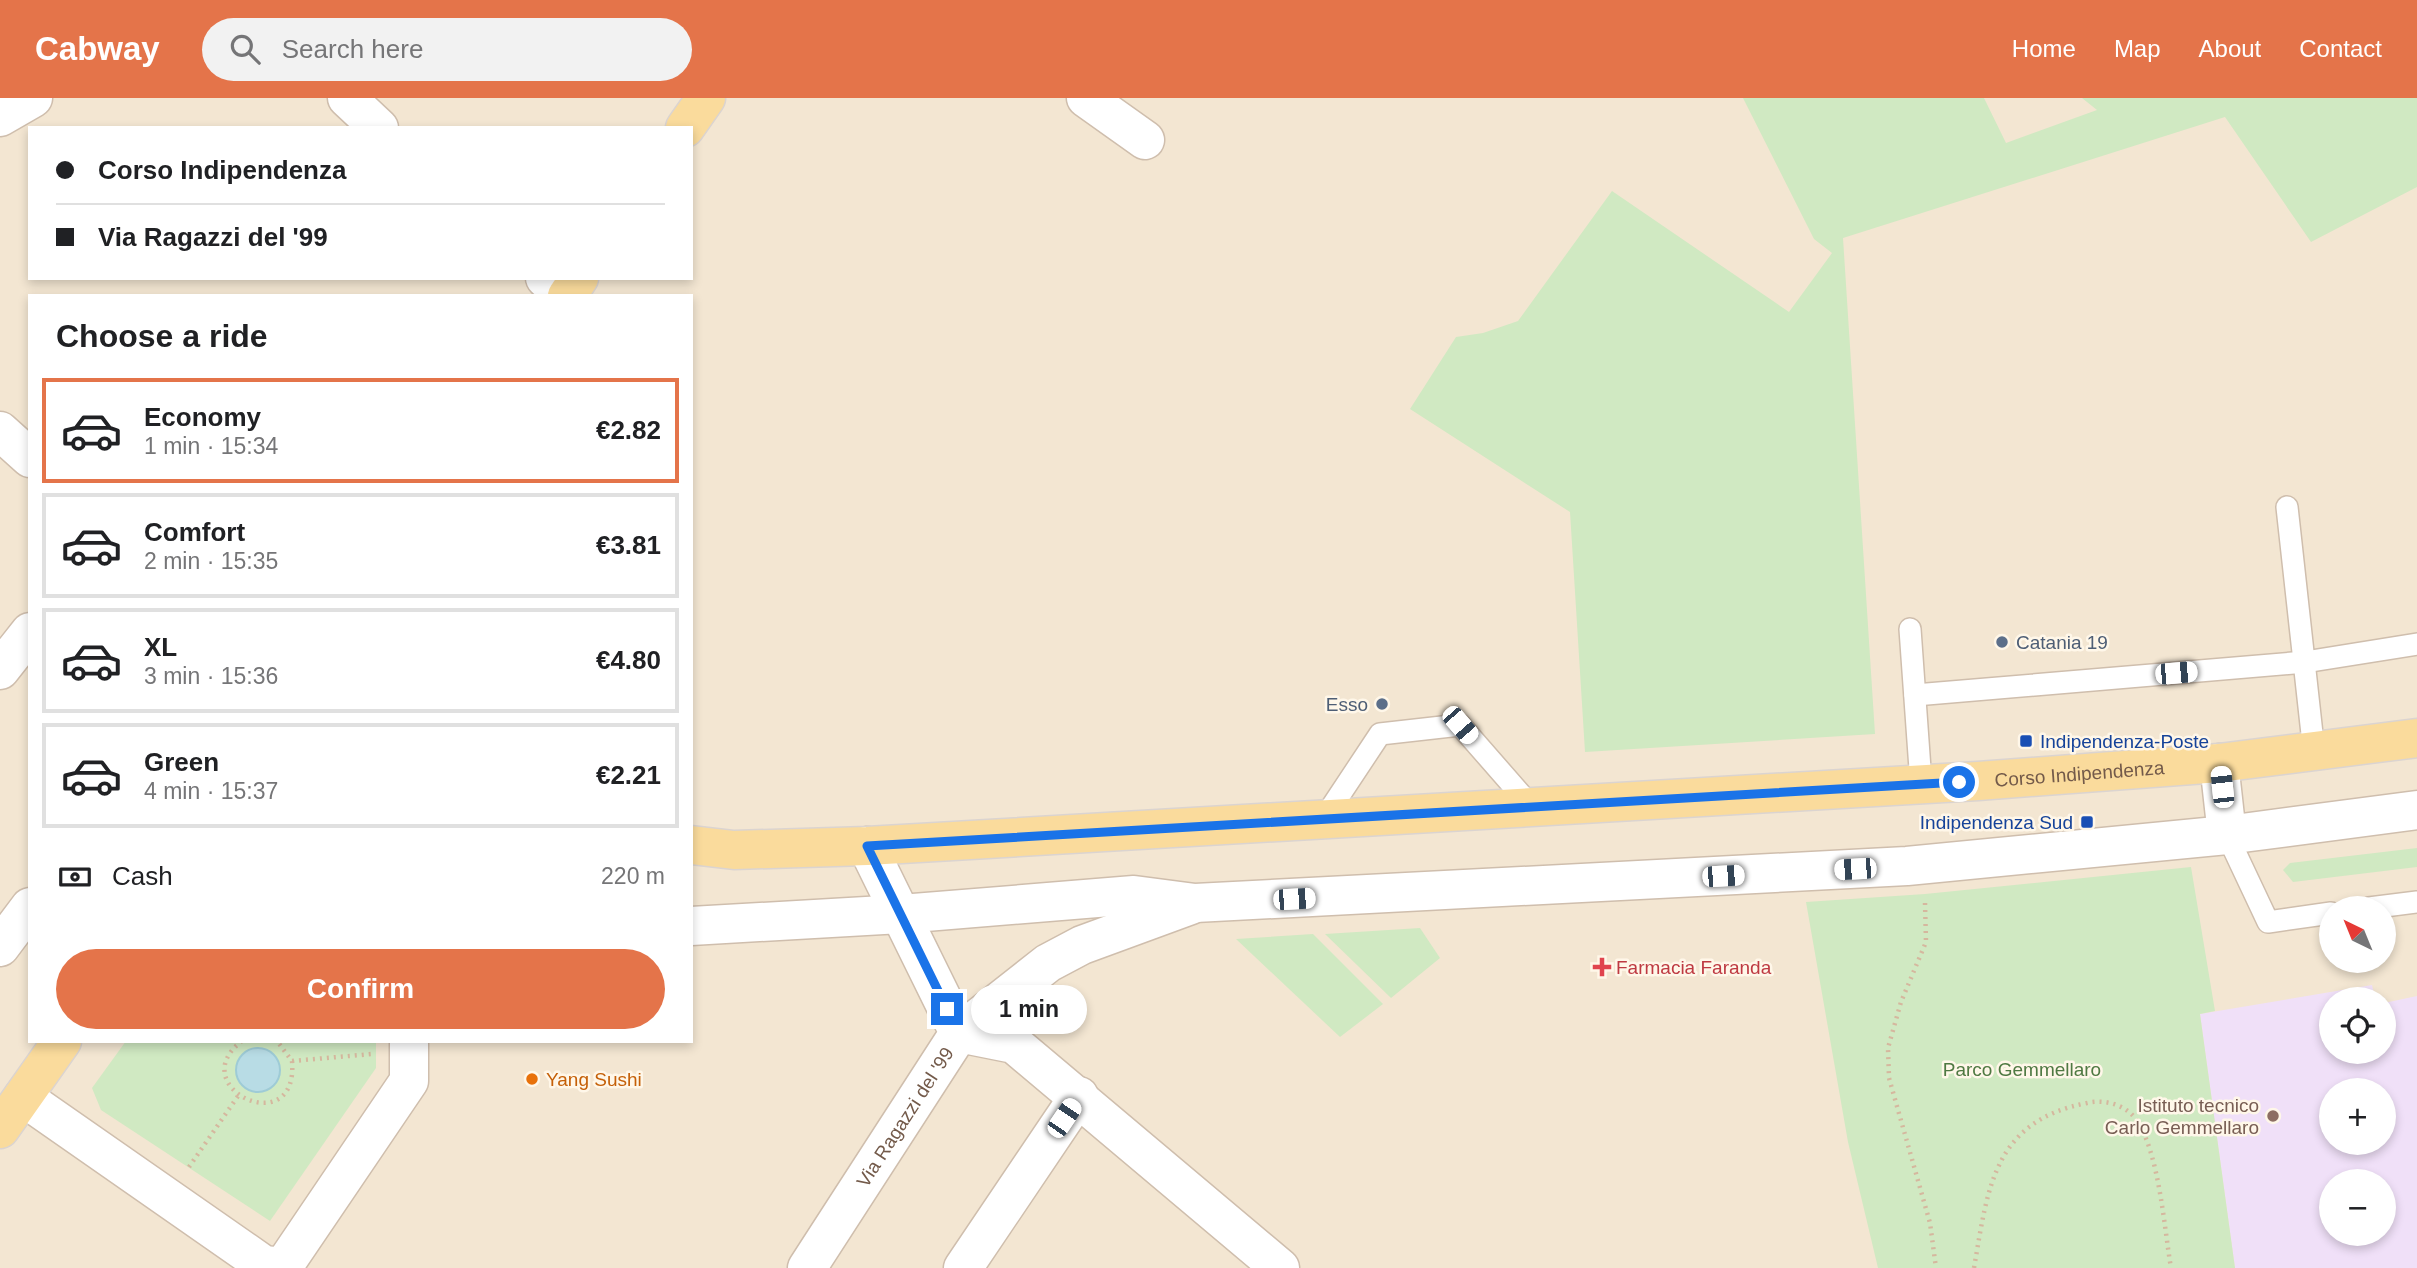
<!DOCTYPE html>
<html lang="en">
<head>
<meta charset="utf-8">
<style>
	body { margin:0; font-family:Arial,sans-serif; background:#f2f2f2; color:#202124; height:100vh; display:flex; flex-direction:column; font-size:26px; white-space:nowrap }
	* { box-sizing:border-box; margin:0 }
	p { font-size:23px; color:#757577 }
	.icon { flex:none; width:38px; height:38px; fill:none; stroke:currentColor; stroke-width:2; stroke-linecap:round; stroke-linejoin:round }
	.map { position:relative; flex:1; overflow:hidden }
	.panel { position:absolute; left:28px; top:196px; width:665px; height:749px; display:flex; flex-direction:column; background:#fff; border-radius:0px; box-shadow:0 4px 10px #0003 }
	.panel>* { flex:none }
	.hud { position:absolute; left:28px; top:28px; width:665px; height:154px; border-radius:0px; box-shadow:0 4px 10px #0003; display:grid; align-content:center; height:154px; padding:0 28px; background:#fff }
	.needle { width:46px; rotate:317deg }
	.buttons { position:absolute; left:2319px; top:798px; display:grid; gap:14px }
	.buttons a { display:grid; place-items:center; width:77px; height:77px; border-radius:50%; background:#fff; box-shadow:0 4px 10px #0003; font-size:35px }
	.end { position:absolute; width:32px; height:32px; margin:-16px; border:9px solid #1a73e8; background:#fff; box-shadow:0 0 0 4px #fff }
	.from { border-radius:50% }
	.bubble { position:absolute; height:49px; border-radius:24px; background:#fff; box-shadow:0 4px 10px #0003; font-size:23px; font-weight:800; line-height:49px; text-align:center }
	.car { position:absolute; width:21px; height:42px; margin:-21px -10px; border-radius:9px; box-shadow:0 0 5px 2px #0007; background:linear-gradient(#fff 24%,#345 0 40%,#fff 0 76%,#345 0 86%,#fff 0) }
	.hud b { display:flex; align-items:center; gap:24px; height:66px; font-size:26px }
	.hud b+b { border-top:2px solid #e0e0e0 }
	.hud i { width:18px; height:18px; background:#202124 }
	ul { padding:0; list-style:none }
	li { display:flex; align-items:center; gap:21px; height:105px; margin:0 14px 10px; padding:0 14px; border:4px solid #e0e0e0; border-radius:0px }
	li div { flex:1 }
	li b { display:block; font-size:26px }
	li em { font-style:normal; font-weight:800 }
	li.selected { border-color:#e4744a }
	li>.icon { width:63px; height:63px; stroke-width:1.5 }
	h2 { padding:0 28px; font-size:32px; line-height:84px }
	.pay { display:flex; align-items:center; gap:18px; height:77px; padding:0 28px; font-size:26px }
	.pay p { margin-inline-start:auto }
	.cta { display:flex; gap:14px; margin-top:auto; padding:14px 28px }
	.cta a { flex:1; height:80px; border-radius:42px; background:#e4744a; color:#fff; font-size:28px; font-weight:800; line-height:80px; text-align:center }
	header { display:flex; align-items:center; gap:42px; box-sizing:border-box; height:98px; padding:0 35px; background:#e4744a; color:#fff }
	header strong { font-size:33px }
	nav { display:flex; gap:38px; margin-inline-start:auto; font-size:24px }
	.search { width:490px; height:63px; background:#f2f2f2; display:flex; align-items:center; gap:18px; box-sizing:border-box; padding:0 24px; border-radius:38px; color:#757577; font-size:26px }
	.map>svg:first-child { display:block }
	.residential { fill:#f3e6d2; fill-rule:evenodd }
	.education { fill:#f0e0f8; fill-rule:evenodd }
	.green { fill:#d0e9c2 }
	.water { fill:#b8dce5; stroke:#9ecbd6; stroke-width:2 }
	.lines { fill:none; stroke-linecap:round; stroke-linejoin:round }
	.lane-casing { stroke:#cfbead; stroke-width:24 }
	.street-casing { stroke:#cfbead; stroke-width:41 }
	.primary-casing { stroke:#dbd4d0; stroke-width:41 }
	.path { stroke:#d5b79e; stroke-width:4.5; stroke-dasharray:2 5; stroke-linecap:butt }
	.lane { stroke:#fff; stroke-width:21 }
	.street { stroke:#fff; stroke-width:38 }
	.primary { stroke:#fadb9c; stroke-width:38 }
	.route { stroke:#1a73e8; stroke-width:9 }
	.service-dot { fill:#5c6f8a; stroke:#fff7e9; stroke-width:2.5 }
	.transit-dot { fill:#1a4fb4; stroke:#fff7e9; stroke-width:2.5 }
	.health-dot { fill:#e0444e; stroke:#fff7e9; stroke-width:2.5 }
	.food-dot { fill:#e8710a; stroke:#fff7e9; stroke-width:2.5 }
	.education-dot { fill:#8d6e63; stroke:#fff7e9; stroke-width:2.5 }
	.labels { text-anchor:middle; stroke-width:5; stroke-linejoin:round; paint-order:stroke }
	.service-label { font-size:19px; fill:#4e5e75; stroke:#fff7e9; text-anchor:start }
	.transit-label { font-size:19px; fill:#164399; stroke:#fff7e9; text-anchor:start }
	.street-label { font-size:19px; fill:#735a4a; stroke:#fff7e9 }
	.health-label { font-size:19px; fill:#be3a42; stroke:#fff7e9; text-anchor:start }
	.park-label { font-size:19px; fill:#4f7942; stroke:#fff7e9 }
	.food-label { font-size:19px; fill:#c56008; stroke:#fff7e9; text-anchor:start }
	.education-label { font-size:19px; fill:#785e54; stroke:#fff7e9; text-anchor:end }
</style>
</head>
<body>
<header>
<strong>Cabway</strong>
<div class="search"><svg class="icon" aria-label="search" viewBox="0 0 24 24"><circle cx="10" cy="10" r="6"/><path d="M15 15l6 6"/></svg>Search here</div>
<nav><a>Home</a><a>Map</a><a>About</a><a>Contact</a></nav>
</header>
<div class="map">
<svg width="2417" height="1170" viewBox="0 0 2417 1170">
	<rect width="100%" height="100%" fill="#fcf3e3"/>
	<path class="residential" d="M0,0H2417V1170H0ZM30,30H691V180H30ZM30,198H691V943H30ZM2331,810H2384V863H2331ZM2331,901H2384V954H2331ZM2331,992H2384V1045H2331ZM2331,1083H2384V1136H2331Z"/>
	<path class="education" d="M2372,887L2375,901H2331V954H2384V905L2417,898V1170H2235L2200,916ZM2331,992H2384V1045H2331ZM2331,1083H2384V1136H2331Z"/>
	<g class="green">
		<path d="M1743,0H1984L2006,45L2097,12L2082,0H2417V89L2311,144L2225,19L1843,140L1875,636L1585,654L1570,414L1410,311L1456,239L1483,235L1518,223L1612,93L1789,214L1832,155L1814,141Z"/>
		<path d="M2417,750V769L2293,784L2283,772L2290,765Z"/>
		<path d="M2191,769L2215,913L2200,916L2235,1170H1878L1848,1044L1806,804L1925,796Z"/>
		<path d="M1420,830L1440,860L1391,900L1325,836Z"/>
		<path d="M1313,836L1383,906L1340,939L1236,841Z"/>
		<path d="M126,943H376V970L270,1123L101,1012L92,990Z"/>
	</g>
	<circle class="water" cx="258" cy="972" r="22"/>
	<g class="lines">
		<g class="lane-casing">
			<g id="lane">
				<path d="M2287,409L2314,654"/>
				<path d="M1910,531L1921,685"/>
				<path d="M1915,597L2305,564L2417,546"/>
				<path d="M1323,722L1380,636L1460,627L1530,707"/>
				<path d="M2227,737L2268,824L2331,815"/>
				<path d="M2369,810L2417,804"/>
			</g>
		</g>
		<g class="street-casing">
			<g id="street">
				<path d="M347,0L379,30"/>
				<path d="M1086,0L1145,42"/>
				<path d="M0,19L33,0"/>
				<path d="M545,180L564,198"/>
				<path d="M0,333L30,360"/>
				<path d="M0,572L30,534"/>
				<path d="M2219,665L2227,737"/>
				<path d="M691,828L901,816L1134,797L1195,805L1907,768L2227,737L2417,712"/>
				<path d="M0,849L30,809"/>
				<path d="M959,935L1014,946L1280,1170"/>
				<path d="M959,935L1048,865L1082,847L1191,807"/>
				<path d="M23,999L264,1167L283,1169L409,983V943"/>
				<path id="s1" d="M807,1170L959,935L867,748"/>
				<path d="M963,1170L1079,998"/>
			</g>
		</g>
		<g class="primary-casing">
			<g id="primary">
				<path d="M685,30L706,0"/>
				<path d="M567,198L579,180"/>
				<path id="s2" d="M691,747L734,752L867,748L1978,683L2219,665L2417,640"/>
				<path d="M0,1031L62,943"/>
			</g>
		</g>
		<g class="path">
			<path d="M1925,805L1926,844L1901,904L1888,950L1889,980L1930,1125L1936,1170"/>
			<path d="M242,943C181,989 299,1045 292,963L277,943"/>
			<path d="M292,963L372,956"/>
			<path d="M189,1069L238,998"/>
			<path d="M1974,1170C1988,1090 1993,1023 2087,1005C2103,1001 2124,1006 2135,1020C2159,1052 2164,1129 2171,1170"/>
		</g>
		<use href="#lane" class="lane"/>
		<use href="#street" class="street"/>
		<use href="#primary" class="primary"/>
	</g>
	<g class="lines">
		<path class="route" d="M947,911L867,748L1959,684"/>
	</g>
	<g class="service-dot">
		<circle cx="2002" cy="544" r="7"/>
		<circle cx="1382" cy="606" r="7"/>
	</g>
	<g class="transit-dot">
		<rect x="2019" y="636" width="14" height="14" rx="3.5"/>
		<rect x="2080" y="717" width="14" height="14" rx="3.5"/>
	</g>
	<path class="health-dot" d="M1598.5 858.5h7v7h7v7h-7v7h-7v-7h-7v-7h7z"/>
	<circle class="food-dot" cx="532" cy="981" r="7"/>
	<circle class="education-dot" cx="2273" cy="1018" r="7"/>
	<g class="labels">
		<g class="service-label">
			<text x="2016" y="551">Catania 19</text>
			<text x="1368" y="613" text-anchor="end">Esso</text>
		</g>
		<g class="transit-label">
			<text x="2040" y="650">Indipendenza-Poste</text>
			<text x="2073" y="731" text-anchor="end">Indipendenza Sud</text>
		</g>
		<g class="street-label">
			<text dy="7" stroke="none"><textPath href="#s2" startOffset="1391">Corso Indipendenza</textPath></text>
			<text dy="7" stroke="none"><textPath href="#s1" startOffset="180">Via Ragazzi del '99</textPath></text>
		</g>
		<g class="health-label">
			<text x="1616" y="876">Farmacia Faranda</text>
		</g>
		<g class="park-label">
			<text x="2022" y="978">Parco Gemmellaro</text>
		</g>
		<g class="food-label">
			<text x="546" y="988">Yang Sushi</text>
		</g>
		<g class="education-label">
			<text x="2259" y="1014">Istituto tecnico<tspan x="2259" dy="22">Carlo Gemmellaro</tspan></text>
		</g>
	</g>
</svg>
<div class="buttons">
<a><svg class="needle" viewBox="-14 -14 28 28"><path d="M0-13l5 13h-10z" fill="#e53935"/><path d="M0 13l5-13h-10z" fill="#757577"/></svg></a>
<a><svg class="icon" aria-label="locate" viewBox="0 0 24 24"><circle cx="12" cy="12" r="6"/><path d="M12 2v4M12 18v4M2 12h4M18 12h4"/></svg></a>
<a>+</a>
<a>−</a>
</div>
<i class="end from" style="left:1959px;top:684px"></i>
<i class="end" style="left:947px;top:911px"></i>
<div class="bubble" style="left:971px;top:887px;width:116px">1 min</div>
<i class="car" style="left:2176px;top:575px;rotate:85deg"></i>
<i class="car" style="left:1460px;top:627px;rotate:139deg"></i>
<i class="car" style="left:2222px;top:689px;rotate:354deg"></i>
<i class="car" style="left:1855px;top:771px;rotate:267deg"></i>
<i class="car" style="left:1723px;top:778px;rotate:87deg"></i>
<i class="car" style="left:1294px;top:801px;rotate:87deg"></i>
<i class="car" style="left:1064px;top:1020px;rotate:34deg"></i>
<div class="hud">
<b><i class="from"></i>Corso Indipendenza</b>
<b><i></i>Via Ragazzi del '99</b>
</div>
<section class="panel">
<h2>Choose a ride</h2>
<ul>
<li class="selected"><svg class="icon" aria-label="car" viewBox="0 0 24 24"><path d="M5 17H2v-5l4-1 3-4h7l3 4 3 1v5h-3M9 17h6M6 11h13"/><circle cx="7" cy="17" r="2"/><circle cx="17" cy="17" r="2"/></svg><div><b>Economy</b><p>1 min · 15:34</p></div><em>€2.82</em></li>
<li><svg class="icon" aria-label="car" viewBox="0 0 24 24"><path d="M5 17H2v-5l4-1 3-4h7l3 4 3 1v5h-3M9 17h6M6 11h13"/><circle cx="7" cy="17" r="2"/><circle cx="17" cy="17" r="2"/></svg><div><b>Comfort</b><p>2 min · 15:35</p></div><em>€3.81</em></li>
<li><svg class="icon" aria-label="car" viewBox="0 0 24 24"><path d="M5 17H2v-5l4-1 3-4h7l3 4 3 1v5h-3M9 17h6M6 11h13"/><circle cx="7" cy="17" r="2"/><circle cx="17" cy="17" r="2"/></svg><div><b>XL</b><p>3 min · 15:36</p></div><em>€4.80</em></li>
<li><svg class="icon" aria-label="car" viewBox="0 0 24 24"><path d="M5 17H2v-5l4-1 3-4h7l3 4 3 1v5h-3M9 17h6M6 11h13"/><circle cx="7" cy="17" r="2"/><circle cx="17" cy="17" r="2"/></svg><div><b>Green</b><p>4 min · 15:37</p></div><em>€2.21</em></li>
</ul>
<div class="pay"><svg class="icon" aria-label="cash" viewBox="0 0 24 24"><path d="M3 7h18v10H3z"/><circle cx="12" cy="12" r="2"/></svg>Cash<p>220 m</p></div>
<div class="cta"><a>Confirm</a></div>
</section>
</div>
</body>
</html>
